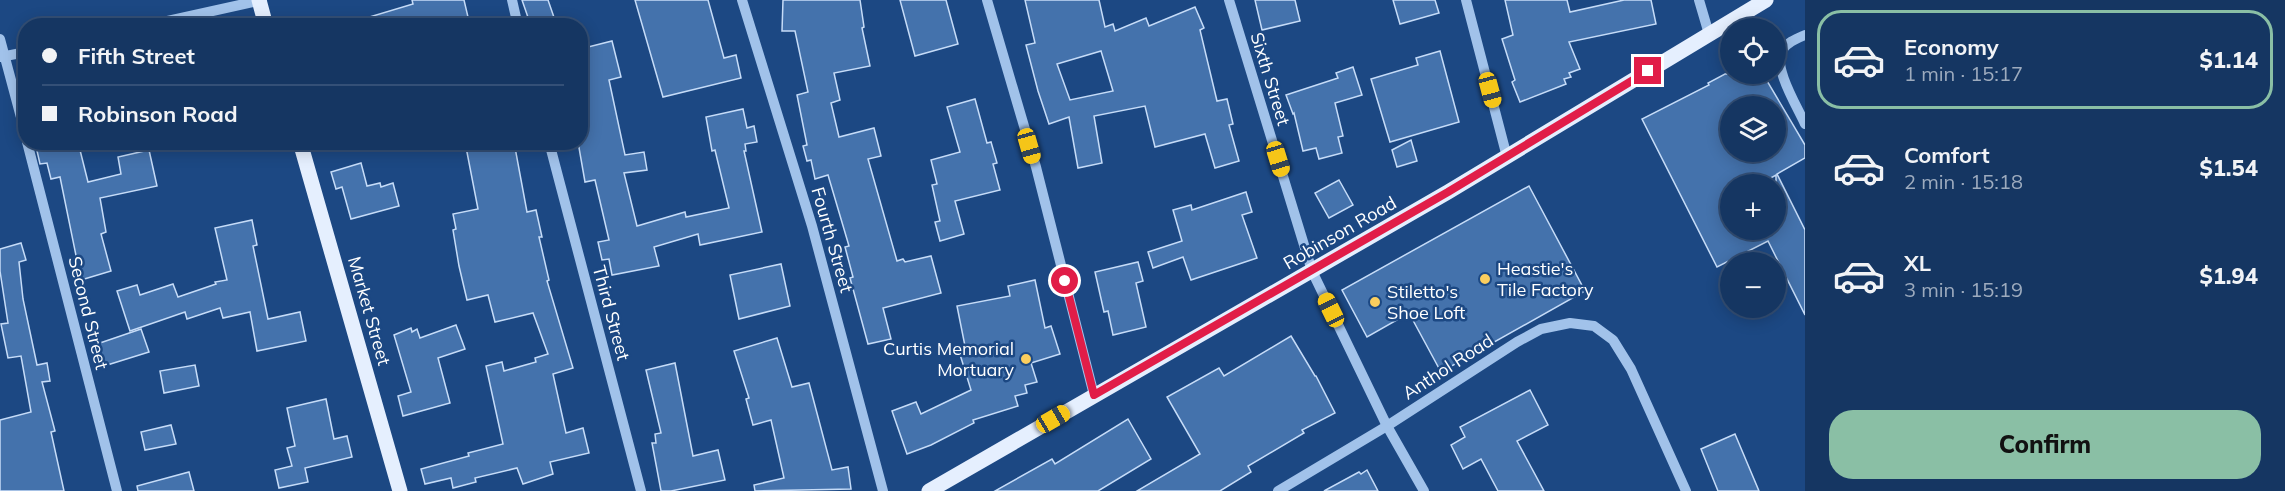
<!DOCTYPE html>
<html lang="en">
<head>
<meta charset="utf-8">
<style>
	body { margin:0; font-family:Mulish,sans-serif; background:#1e3e68; color:#f1f3f6; height:100vh; display:flex; flex-direction:column; font-size:22px; white-space:nowrap }
	* { box-sizing:border-box; margin:0 }
	p { font-size:20px; color:#9dabbe }
	.icon { flex:none; width:33px; height:33px; fill:none; stroke:currentColor; stroke-width:2; stroke-linecap:round; stroke-linejoin:round }
	.map { position:relative; flex:1; overflow:hidden }
	.panel { display:flex; flex-direction:column; background:#153662; width:480px }
	.panel>* { flex:none }
	.guide { position:absolute; left:18px; top:18px; width:570px; height:132px; border-radius:24px; box-shadow:0 3px 15px #0003,0 0 0 2px #345077; display:grid; align-content:center; height:132px; padding:0 24px; background:#153662 }
	.fabs { position:absolute; left:1720px; top:18px; display:grid; gap:12px }
	.fabs a { display:grid; place-items:center; width:66px; height:66px; border-radius:50%; background:#153662; box-shadow:0 3px 15px #0003,0 0 0 2px #345077; font-size:30px }
	.end { position:absolute; width:27px; height:27px; margin:-14px; border:8px solid #e11d48; background:#fff; box-shadow:0 0 0 3px #fff }
	.from { border-radius:50% }
	.car { position:absolute; width:18px; height:36px; margin:-18px -9px; border-radius:8px; box-shadow:0 0 4px 2px #0007; background:linear-gradient(#f5c518 24%,#345 0 40%,#f5c518 0 76%,#345 0 86%,#f5c518 0) }
	.guide b { display:flex; align-items:center; gap:21px; height:57px; font-size:22px }
	.guide b+b { border-top:2px solid #345077 }
	.guide i { width:15px; height:15px; background:#f1f3f6 }
	ul { padding:10px 0 0; list-style:none }
	li { display:flex; align-items:center; gap:18px; height:99px; margin:0 12px 9px; padding:0 12px; border:3px solid transparent; border-radius:24px }
	li div { flex:1 }
	li b { display:block; font-size:22px }
	li em { font-style:normal; font-weight:800 }
	li.on { border-color:#8abfa5 }
	li>.icon { width:54px; height:54px; stroke-width:1.5 }
	.cta { display:flex; gap:12px; margin-top:auto; padding:12px 24px }
	.cta a { flex:1; height:69px; border-radius:24px; background:#8abfa5; color:#111; font-size:24px; font-weight:800; line-height:69px; text-align:center }
	main { display:flex; flex:1; min-height:0 }
	.map>svg:first-child { display:block }
	.building { fill:#4472ac; stroke:#c6dcf8; stroke-width:1.5; fill-rule:evenodd }
	.lines { fill:none; stroke-linecap:round; stroke-linejoin:round }
	.minor { stroke:#a1c2ea; stroke-width:10 }
	.major { stroke:#e5effe; stroke-width:15 }
	.route { stroke:#e11d48; stroke-width:8 }
	.poi-dot { fill:#fbce5e; stroke:#1c4883; stroke-width:2 }
	.labels { text-anchor:middle; stroke-width:5; stroke-linejoin:round; paint-order:stroke }
	.street-label { font-size:18px; fill:#fff; stroke:#1c4883 }
	.poi-label { font-size:18px; fill:#fff; stroke:#1c4883; text-anchor:start }
</style>
</head>
<body>
<main>
<div class="map">
<svg width="1805" height="491" viewBox="0 0 1805 491">
	<rect width="100%" height="100%" fill="#1c4883"/>
	<g class="building">
		<path d="M412,0H464L468,17L437,26H356V21L413,4Z"/>
		<path d="M522,0H548L557,26H531Z"/>
		<path d="M635,0H708L724,58L736,55L741,78L663,97Z"/>
		<path d="M783,0H860L864,27L862,28L870,66L834,73L840,100L831,103L839,137L874,128L881,156L868,159L897,261L903,259L905,262L931,256L941,293L883,308L891,339L868,344L850,278L853,277L845,247L849,246L828,175L815,179L811,160L807,161L803,146L807,145L797,95L808,92L795,31H782Z"/>
		<path d="M900,0H946L958,44L915,56Z"/>
		<path d="M1025,0H1099L1105,27L1113,24L1115,31L1146,18L1149,26L1195,7L1204,28L1200,30L1217,101L1227,99L1233,124L1229,125L1239,161L1215,168L1205,134L1155,147L1145,106L1094,116L1102,163L1078,168L1069,117L1049,124L1038,91L1026,45L1035,43ZM1101,51L1113,91L1070,100L1057,64Z"/>
		<path d="M1255,0H1295L1300,21L1262,30Z"/>
		<path d="M1393,0H1435L1439,13L1400,24Z"/>
		<path d="M1505,0H1567L1570,12L1624,0H1651L1656,24L1569,42L1580,69L1569,73L1571,77L1564,79L1566,84L1520,102L1512,82L1515,80L1502,39L1513,35Z"/>
		<path d="M612,41L621,77L609,80L625,155L644,152L647,170L624,173L637,226L685,212L686,217L729,208L715,150L712,151L706,117L743,109L747,128L754,126L757,142L745,144L746,151H744L762,232L700,245L698,234L654,247L659,266L612,275L609,259L602,260L598,242L609,240L595,180L585,182L578,142H580V49Z"/>
		<path d="M1440,51L1459,122L1390,142L1371,79L1418,65L1416,58Z"/>
		<path d="M1353,67L1362,95L1335,103L1343,136L1338,137L1342,153L1319,159L1316,148L1303,151L1294,113L1293,114L1286,95L1338,78L1336,73Z"/>
		<path d="M1725,74H1763L1805,145V158L1777,174L1805,230V315L1768,241L1717,267L1642,119L1709,85L1708,83ZM1731,106H1776V152H1731ZM1776,175V230H1731V184H1760Z"/>
		<path d="M975,99L987,143L991,142L997,163L993,164L1000,190L955,201L964,234L940,241L935,222L940,221L932,185L937,184L931,160L960,152L947,107Z"/>
		<path d="M1411,140L1417,161L1397,167L1392,150Z"/>
		<path d="M35,142H78L88,182L121,174L118,157L149,150L157,186L100,198L106,232L101,234L111,271L81,280L60,177L51,179L47,163L40,164Z"/>
		<path d="M465,142H514L527,212L536,210L542,237H539L549,280L547,281L573,368L553,374L566,433L583,428L589,453L550,462L553,474L523,484L517,468L475,478L476,482L453,488L451,478L425,484L421,469L469,456L468,453L503,444L486,366L502,362L504,371L536,362L535,358L548,354L533,313L495,322L488,295L467,300L459,266L453,230L456,229L453,214L478,209Z"/>
		<path d="M361,163L367,186L380,183L381,187L393,183L399,206L351,219L342,187L336,189L331,172Z"/>
		<path d="M1339,180L1353,205L1329,218L1315,193Z"/>
		<path d="M1529,186L1585,291L1441,372L1409,313L1367,337L1342,290Z"/>
		<path d="M1246,192L1252,212L1242,215L1257,258L1191,280L1183,257L1153,268L1148,252L1182,241L1173,210L1191,205L1192,210Z"/>
		<path d="M252,220L257,245L253,246L268,319L300,312L306,341L257,351L250,312L223,318L220,308L187,319L185,312L130,331L117,291L137,285L140,295L173,284L178,297L216,284L215,282L227,280L215,228Z"/>
		<path d="M21,243L26,260L19,262L23,299L37,365L47,363L50,381L42,382L55,431L51,432L64,491H0V420L31,412L21,356L8,358L1,324L8,323L0,271V249Z"/>
		<path d="M1138,262L1143,281L1136,283L1146,327L1113,335L1108,311L1104,312L1095,272Z"/>
		<path d="M781,264L790,306L739,319L730,275Z"/>
		<path d="M1035,280L1045,328L1051,326L1060,354L1031,363L1037,382L1025,385L1027,393L1015,396L1018,406L973,420L974,423L931,445L907,454L892,411L916,402L921,414L971,390L958,348L965,346L957,306L1010,296L1008,286Z"/>
		<path d="M456,325L465,349L438,358L450,403L403,416L398,396L411,392L394,335L411,328L412,332L417,329L420,338Z"/>
		<path d="M141,329L149,352L104,366L97,344Z"/>
		<path d="M1291,336L1315,376H1316L1335,413L1302,430L1304,433L1248,466L1251,472L1220,491H1137L1200,454L1167,397L1219,368L1224,376Z"/>
		<path d="M777,338L792,387L809,383L832,470L848,467L851,489L755,491L754,485L784,478L771,420L753,425L746,399L749,398L734,351Z"/>
		<path d="M675,363L693,456L718,450L725,480L671,491H661L652,443H656L655,434L661,433L646,370Z"/>
		<path d="M195,365L199,386L164,393L160,371Z"/>
		<path d="M1530,390L1548,425L1517,441L1544,491H1498L1481,459L1463,469L1451,445L1465,437L1460,427Z"/>
		<path d="M326,399L334,439L347,436L352,457L305,468L308,482L279,488L275,470L292,466L287,448L295,446L287,408Z"/>
		<path d="M1128,419L1151,459L1098,491H995L1052,459L1055,464Z"/>
		<path d="M171,425L176,444L145,450L141,432Z"/>
		<path d="M1735,434L1759,491H1718L1701,449Z"/>
		<path d="M1367,470L1378,491H1324L1359,472L1361,474Z"/>
		<path d="M189,472L194,491H138L137,486Z"/>
	</g>
	<g class="lines">
		<g class="minor">
			<path d="M512,0L518,26"/>
			<path d="M742,0L812,226L883,491"/>
			<path d="M987,0L1036,167L1094,395"/>
			<path d="M1229,0L1312,271L1387,426L1424,491"/>
			<path d="M1466,0L1507,157"/>
			<path d="M1699,0L1709,34"/>
			<path d="M145,26L262,0"/>
			<path d="M1805,35C1796,39 1788,42 1782,50C1772,66 1798,108 1805,124"/>
			<path d="M0,39L26,136"/>
			<path d="M0,57L26,52"/>
			<path d="M27,142L117,491"/>
			<path d="M549,142L641,491"/>
			<path d="M1278,491L1387,426L1517,342L1541,329L1570,323L1594,326L1613,340L1631,369L1686,491"/>
		</g>
		<g class="major">
			<path d="M259,0L266,26"/>
			<path d="M300,142L400,491"/>
			<path d="M929,491L1448,192L1766,0"/>
		</g>
	</g>
	<g class="lines">
		<path class="route" d="M1065,281L1094,395L1448,192L1648,71"/>
	</g>
	<g class="poi-dot">
		<circle cx="1485" cy="279" r="6"/>
		<circle cx="1375" cy="302" r="6"/>
		<circle cx="1026" cy="359" r="6"/>
	</g>
	<g class="labels">
		<g class="street-label">
			<text transform="translate(1270 79) rotate(73)" y="6">Sixth Street</text>
			<text transform="translate(1340 233) rotate(-30)" y="6">Robinson Road</text>
			<text transform="translate(832 240) rotate(74)" y="6">Fourth Street</text>
			<text transform="translate(369 311) rotate(74)" y="6">Market Street</text>
			<text transform="translate(88 313) rotate(76)" y="6">Second Street</text>
			<text transform="translate(611 313) rotate(75)" y="6">Third Street</text>
			<text transform="translate(1448 367) rotate(-33)" y="6">Anthol Road</text>
		</g>
		<g class="poi-label">
			<text x="1497" y="275">Heastie's<tspan x="1497" dy="21">Tile Factory</tspan></text>
			<text x="1387" y="298">Stiletto's<tspan x="1387" dy="21">Shoe Loft</tspan></text>
			<text x="1014" y="355" text-anchor="end">Curtis Memorial<tspan x="1014" dy="21">Mortuary</tspan></text>
		</g>
	</g>
</svg>
<div class="fabs">
<a><svg class="icon" aria-label="locate" viewBox="0 0 24 24"><circle cx="12" cy="12" r="6"/><path d="M12 2v4M12 18v4M2 12h4M18 12h4"/></svg></a>
<a><svg class="icon" aria-label="layers" viewBox="0 0 24 24"><path d="M12 4l9 5-9 5-9-5zM3 14l9 5 9-5"/></svg></a>
<a>+</a>
<a>−</a>
</div>
<i class="end from" style="left:1065px;top:281px"></i>
<i class="end" style="left:1648px;top:71px"></i>
<i class="car" style="left:1490px;top:90px;rotate:165deg"></i>
<i class="car" style="left:1029px;top:146px;rotate:164deg"></i>
<i class="car" style="left:1278px;top:159px;rotate:163deg"></i>
<i class="car" style="left:1331px;top:310px;rotate:334deg"></i>
<i class="car" style="left:1053px;top:419px;rotate:60deg"></i>
<div class="guide">
<b><i class="from"></i>Fifth Street</b>
<b><i></i>Robinson Road</b>
</div>
</div>
<section class="panel">
<ul>
<li class="on"><svg class="icon" aria-label="car" viewBox="0 0 24 24"><path d="M5 17H2v-5l4-1 3-4h7l3 4 3 1v5h-3M9 17h6M6 11h13"/><circle cx="7" cy="17" r="2"/><circle cx="17" cy="17" r="2"/></svg><div><b>Economy</b><p>1 min · 15:17</p></div><em>$1.14</em></li>
<li><svg class="icon" aria-label="car" viewBox="0 0 24 24"><path d="M5 17H2v-5l4-1 3-4h7l3 4 3 1v5h-3M9 17h6M6 11h13"/><circle cx="7" cy="17" r="2"/><circle cx="17" cy="17" r="2"/></svg><div><b>Comfort</b><p>2 min · 15:18</p></div><em>$1.54</em></li>
<li><svg class="icon" aria-label="car" viewBox="0 0 24 24"><path d="M5 17H2v-5l4-1 3-4h7l3 4 3 1v5h-3M9 17h6M6 11h13"/><circle cx="7" cy="17" r="2"/><circle cx="17" cy="17" r="2"/></svg><div><b>XL</b><p>3 min · 15:19</p></div><em>$1.94</em></li>
</ul>
<div class="cta"><a>Confirm</a></div>
</section>
</main>
</body>
</html>
